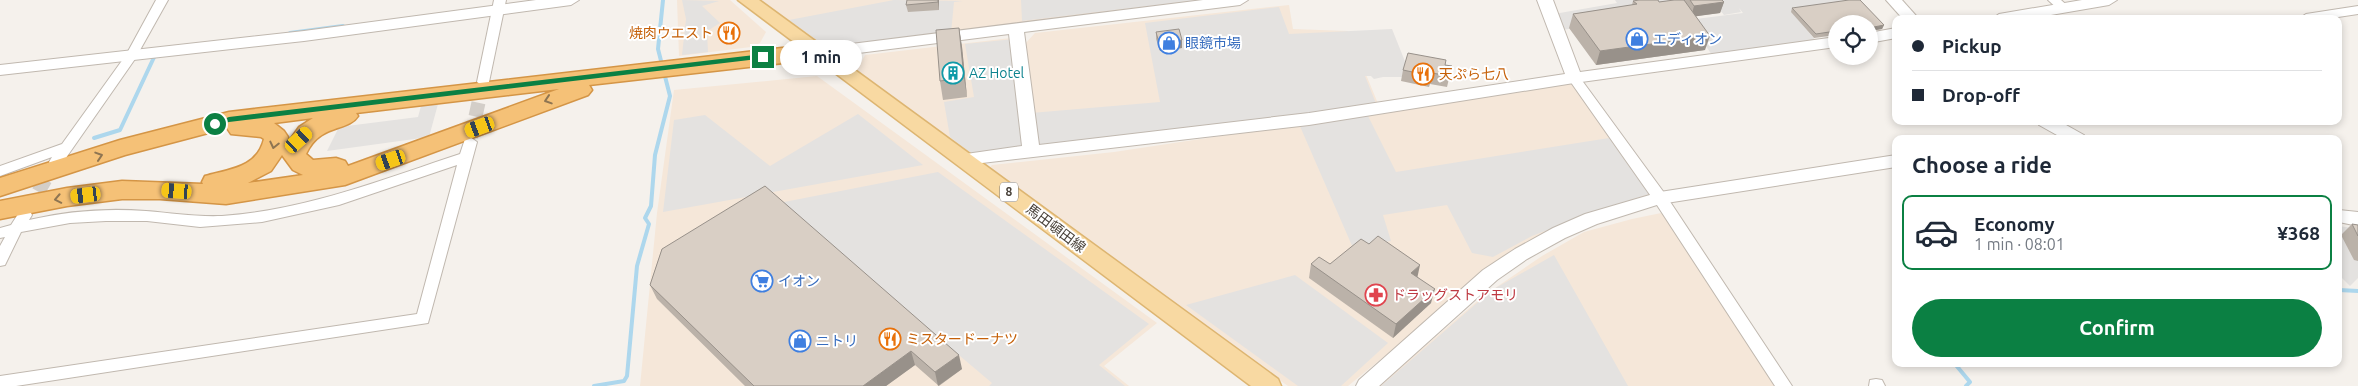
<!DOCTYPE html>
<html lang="en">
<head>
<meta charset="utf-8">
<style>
	body { margin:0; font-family:Ubuntu,"Noto Sans JP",sans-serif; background:#f6f6f7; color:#1f2937; height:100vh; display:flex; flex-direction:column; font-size:19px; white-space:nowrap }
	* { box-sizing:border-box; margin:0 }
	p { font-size:16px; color:#747a83 }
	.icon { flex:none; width:28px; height:28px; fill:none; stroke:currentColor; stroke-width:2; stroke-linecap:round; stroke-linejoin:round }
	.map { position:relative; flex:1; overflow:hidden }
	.sheet { position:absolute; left:1892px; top:135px; width:450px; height:232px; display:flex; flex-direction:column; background:#fff; border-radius:10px; box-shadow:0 2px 8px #0003 }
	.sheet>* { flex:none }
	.banner { position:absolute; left:1892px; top:15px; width:450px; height:110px; border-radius:10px; box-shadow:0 2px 8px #0003; display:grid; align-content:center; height:110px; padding:0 20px; background:#fff }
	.controls { position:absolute; left:1828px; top:15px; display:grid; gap:10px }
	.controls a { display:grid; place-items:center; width:50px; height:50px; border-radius:50%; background:#fff; box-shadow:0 2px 8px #0003; font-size:25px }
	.end { position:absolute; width:22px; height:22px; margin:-11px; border:6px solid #0b8043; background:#fff; box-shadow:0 0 0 2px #fff }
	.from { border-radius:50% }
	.bubble { position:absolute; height:35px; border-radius:18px; background:#fff; box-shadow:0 2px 8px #0003; font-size:16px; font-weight:600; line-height:35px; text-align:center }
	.car { position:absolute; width:15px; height:30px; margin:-15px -8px; border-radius:6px; box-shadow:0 0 4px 1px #0007; background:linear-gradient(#f5c518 24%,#345 0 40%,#f5c518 0 76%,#345 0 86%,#f5c518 0) }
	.banner b { display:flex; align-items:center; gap:18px; height:48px; font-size:19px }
	.banner b+b { border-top:1px solid #e0e1e3 }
	.banner i { width:12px; height:12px; background:#1f2937 }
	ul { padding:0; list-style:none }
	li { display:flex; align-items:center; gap:15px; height:75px; margin:0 10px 8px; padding:0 10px; border:2px solid transparent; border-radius:10px }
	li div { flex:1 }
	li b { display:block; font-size:19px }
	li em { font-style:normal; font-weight:600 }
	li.on { border-color:#0b8043 }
	li>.icon { width:45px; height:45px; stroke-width:1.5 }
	h2 { padding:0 20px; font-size:22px; line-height:60px }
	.primary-button { display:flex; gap:10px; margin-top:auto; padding:10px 20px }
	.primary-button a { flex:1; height:58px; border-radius:30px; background:#0b8043; color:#fff; font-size:20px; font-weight:600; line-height:58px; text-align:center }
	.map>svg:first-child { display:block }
	.commercial { fill:#f5e7d9 }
	.parking { fill:#e4e2e0 }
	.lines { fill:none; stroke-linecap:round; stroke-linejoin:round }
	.stream { stroke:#add7ed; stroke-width:4 }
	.minor-tunnel { stroke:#d3cec8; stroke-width:14; stroke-dasharray:14 7; stroke-linecap:butt }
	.minor-casing { stroke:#c0b8af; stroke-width:2 }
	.tertiary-casing { stroke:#c0b8af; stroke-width:2 }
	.primary-casing { stroke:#ddb571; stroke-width:3 }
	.motorway-casing { stroke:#d49546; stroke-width:3 }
	.minor { fill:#fff; fill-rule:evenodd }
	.tertiary { fill:#fff; fill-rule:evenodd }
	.primary { fill:#f8d9a2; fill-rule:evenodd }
	.motorway { fill:#f5c177; fill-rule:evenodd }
	.wall { fill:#bbb2a9 }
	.shaded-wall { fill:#98918a }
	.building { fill:#d9cfc5; stroke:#98918a }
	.oneway { stroke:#8e7552 }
	.route { fill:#0b8043 }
	.labels { text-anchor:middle; stroke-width:4; stroke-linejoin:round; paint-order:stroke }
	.shield { fill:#fff; stroke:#807b75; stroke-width:1 }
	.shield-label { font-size:12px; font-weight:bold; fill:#49423a }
	.food-label { font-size:14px; fill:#c56008; stroke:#fff; text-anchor:start }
	.shop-label { font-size:14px; fill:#366cbe; stroke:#fff; text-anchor:start }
	.culture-label { font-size:14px; fill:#0d838f; stroke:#fff; text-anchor:start }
	.street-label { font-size:14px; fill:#49423a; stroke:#fff }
	.health-label { font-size:14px; fill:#be3a42; stroke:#fff; text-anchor:start }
</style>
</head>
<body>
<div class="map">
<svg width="2358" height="386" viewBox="0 0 2358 386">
	<rect width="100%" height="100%" fill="#f5f1ec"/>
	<g class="commercial">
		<path d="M677,0H730L766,32L760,43L751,47L679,56Z"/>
		<path d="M757,0H1214L823,49Z"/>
		<path d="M1289,5L1293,29L1348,31L1379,106L1035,152L1023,46L1035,33Z"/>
		<path d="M1011,38L1028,149L967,157L856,72L865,55Z"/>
		<path d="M817,76L1157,323L1104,366L1129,386H640L657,213L674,90Z"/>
		<path d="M1571,83L1653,196L1502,260L1348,386H1288L986,171L992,165L1114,152Z"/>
		<path d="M1666,212L1782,386H1379L1482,297L1542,256L1584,232L1632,219Z"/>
	</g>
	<g class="parking">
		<path d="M682,0L719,1L702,6L720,23L707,31L708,52L682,55L686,19Z"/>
		<path d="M894,0L963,1L954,2L951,33L828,48L789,20Z"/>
		<path d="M1021,0H1198L1022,21Z"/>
		<path d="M1615,0H1668L1678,12L1562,30L1554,14L1617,3Z"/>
		<path d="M1712,0H1857L1858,1L1791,11L1816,41L1712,55L1688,20L1743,13L1739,8L1741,12L1724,15Z"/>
		<path d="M1279,7L1289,34L1392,29L1406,64L1402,77H1383L1374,79L1371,76H1365L1377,106L1036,149L1031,113L1160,102L1145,23Z"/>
		<path d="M1014,39L1025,147L973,155L950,137L944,102L974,97L965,44Z"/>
		<path d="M438,104L429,137L327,151L339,127L418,117L421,106Z"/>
		<path d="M858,114L923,165L663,212L674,120L705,115L770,166Z"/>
		<path d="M1367,114L1396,172L1609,138L1649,194L1589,214L1532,236L1493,257L1472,253L1447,205L1383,215L1391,241L1353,248L1299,124Z"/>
		<path d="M938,172L1149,324L1099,365L1125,386H989L992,383L779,203Z"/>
		<path d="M2339,226L2358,229V278L2350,286L2339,275Z"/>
		<path d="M1554,255L1628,386H1381L1492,290Z"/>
		<path d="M1295,275L1388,343L1341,386H1298L1186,305Z"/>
	</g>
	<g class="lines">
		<g class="stream">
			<path d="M290,33L343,26"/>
			<path d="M94,138L120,130L156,53"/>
			<path d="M2339,290L2358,291"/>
			<path d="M1955,364L1970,382L1966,386"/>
			<path d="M594,386L624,381L627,376L637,266L649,224L645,218L651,206L655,155L670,96L658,49L663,0"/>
		</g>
		<g class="minor-tunnel">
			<path d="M471,137L483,82"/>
			<path d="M28,210L53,166"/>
		</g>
		<g class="minor-casing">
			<g id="minor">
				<path d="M156,0H168L135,59L61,165H51L49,162L52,157L0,176V166L62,144L126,55Z"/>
				<path d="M494,0H506L489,82L483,86L477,82Z"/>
				<path d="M2048,0H2061L2070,8L2068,11H2060Z"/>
				<path d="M2358,6V14L2325,19L2300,18L2306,14Z"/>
				<path d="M1574,74L1578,75L1665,194L1792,386H1775L1655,202L1570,81L1568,78L1570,75Z"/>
				<path d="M470,137L477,142L428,323L16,386H0V376L417,314L457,165L339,205L262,222L200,227L147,221H106L70,223L21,232L5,265L0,266V246L5,237L0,238V228L11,225L20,211H30L32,215L29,220C67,211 107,208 146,211C172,213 195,217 222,216C306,210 381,180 460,154L465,139Z"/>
				<path d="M1876,379L1882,380L1885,386H1869L1870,380Z"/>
			</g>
		</g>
		<g class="tertiary-casing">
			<g id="tertiary">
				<path d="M536,0H579L571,5L304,41L0,75V65L304,31Z"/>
				<path d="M1203,0H1248L1240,5L1024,32L1039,145L1309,113L1565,74L1537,0H1553L1580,72L1836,37V47L1574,83L1309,125L965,165L959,163L956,159L959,155L1022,146L1009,34L819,58L813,57L811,53L813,49L819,48Z"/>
				<path d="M1886,0H1902L1919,19H1903Z"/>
				<path d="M2082,0H2117L2109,5L2028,19H1992L1999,14Z"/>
				<path d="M1896,28V38L1869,43V33Z"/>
				<path d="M2037,121H2059L2084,135L2086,139H2064L2039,125Z"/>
				<path d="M1896,155V167L1660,204L1597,224L1565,238L1527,259L1497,280L1379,386H1356L1359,380L1483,270L1515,249L1553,228L1585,214L1660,192Z"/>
				<path d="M2339,210L2358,212V226L2339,222Z"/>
			</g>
		</g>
		<g class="primary-casing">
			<path id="primary" d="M738,0H759L1278,379L1281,386H1251Z"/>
		</g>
		<g class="motorway-casing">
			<path id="motorway" d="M819,46L827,48L830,53L827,58L589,85L592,90L588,95L345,185L226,204L160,199H122L67,206L0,219V201L67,188L122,181L203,184L202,182L205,176C229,169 257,168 264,139L261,137L231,134L227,128L125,155L0,196V178L120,140L229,112L782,48ZM559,89L348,166L345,161L336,158L313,160L306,154C320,123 348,132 358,116L356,113ZM313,118L299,127L287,144L288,137L284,131L274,123ZM282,155L293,170L303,175L248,183L271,171Z"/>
		</g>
		<use href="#minor" class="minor"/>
		<use href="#tertiary" class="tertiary"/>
		<use href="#primary" class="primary"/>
		<use href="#motorway" class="motorway"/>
	</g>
	<g class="wall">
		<path d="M907,0H939V10L908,12L906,5Z"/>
		<path d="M1674,0H1722L1724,2L1720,13L1696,16L1705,50L1596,65L1569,28L1573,14L1632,5L1633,1L1659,2Z"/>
		<path d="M1792,8L1884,25L1882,29L1869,31V24H1836V36V35L1814,38L1791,12Z"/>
		<path d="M959,28L962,47L967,97L943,100L940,81Z"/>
		<path d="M1156,32L1182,40V48L1160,51L1156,39Z"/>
		<path d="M1446,60L1445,65L1452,66L1447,87L1430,84L1429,87L1401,81L1403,70Z"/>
		<path d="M2352,224L2358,225V261L2354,260L2341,235Z"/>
		<path d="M662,249L962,369L939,386L915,365L886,386H745L657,299L650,285Z"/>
		<path d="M1311,264H1330L1418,277L1431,303L1393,338L1309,278Z"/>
	</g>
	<g class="shaded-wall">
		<path d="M938,0H939V10L938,2Z"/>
		<path d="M1724,2L1720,13L1691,17L1694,6Z"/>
		<path d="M1884,25L1882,29L1869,31V28Z"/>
		<path d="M959,28L962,47L967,97L964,78Z"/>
		<path d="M1710,36L1705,50L1596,65L1600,51Z"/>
		<path d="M1182,40V48L1160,51L1159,43Z"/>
		<path d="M1420,265L1417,279L1411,273Z"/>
		<path d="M1435,289L1431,303L1393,338L1396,324Z"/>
		<path d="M911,351L915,365L886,386H863Z"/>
		<path d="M959,355L962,369L938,386L935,372Z"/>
	</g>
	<g class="building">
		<path d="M907,0H938V2L906,5Z"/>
		<path d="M1639,0H1658L1659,2L1674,0H1684L1710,36L1600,51L1573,14L1637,4L1633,1Z"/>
		<path d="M1690,0H1722L1724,2L1694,6Z"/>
		<path d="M1849,0H1860L1884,25L1869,28V24H1836V31L1816,34L1792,8Z"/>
		<path d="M959,28L964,78L940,81L936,30Z"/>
		<path d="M1179,29L1182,40L1159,43L1156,32Z"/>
		<path d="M1408,53L1446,60L1445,65L1452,66L1449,76L1432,73L1431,76L1403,70Z"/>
		<path d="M765,186L959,355L935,372L911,351L863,386H754L650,285L662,249Z"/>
		<path d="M2352,224L2358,225V236Z"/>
		<path d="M1378,236L1420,265L1411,273L1435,289L1396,324L1311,264L1319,257L1330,264L1361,239L1369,244Z"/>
	</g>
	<defs><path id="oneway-chevron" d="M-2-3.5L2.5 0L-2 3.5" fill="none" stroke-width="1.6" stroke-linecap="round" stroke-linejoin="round" transform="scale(1.25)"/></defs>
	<g class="oneway">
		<use href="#oneway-chevron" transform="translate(548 100) rotate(162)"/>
		<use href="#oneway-chevron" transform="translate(274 145) rotate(103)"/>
		<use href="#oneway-chevron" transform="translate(99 156) rotate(-18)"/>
		<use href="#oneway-chevron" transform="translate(58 199) rotate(169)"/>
	</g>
	<path class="route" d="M763,54L767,57L766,58L229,122L215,126L211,124L229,117Z"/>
	<defs>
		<g id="restaurant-ring" transform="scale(1.125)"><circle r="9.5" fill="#fff" stroke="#e8710a" stroke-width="1.5"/><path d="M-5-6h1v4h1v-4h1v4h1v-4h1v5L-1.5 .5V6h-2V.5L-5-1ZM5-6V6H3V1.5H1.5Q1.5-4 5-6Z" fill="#e8710a"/></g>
		<g id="shop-ring" transform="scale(1.125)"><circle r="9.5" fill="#fff" stroke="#3f7fe0" stroke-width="1.5"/><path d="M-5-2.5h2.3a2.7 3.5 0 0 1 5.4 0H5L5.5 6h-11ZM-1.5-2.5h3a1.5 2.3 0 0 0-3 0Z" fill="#3f7fe0"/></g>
		<g id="building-ring" transform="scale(1.125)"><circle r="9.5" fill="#fff" stroke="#0f9aa8" stroke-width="1.5"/><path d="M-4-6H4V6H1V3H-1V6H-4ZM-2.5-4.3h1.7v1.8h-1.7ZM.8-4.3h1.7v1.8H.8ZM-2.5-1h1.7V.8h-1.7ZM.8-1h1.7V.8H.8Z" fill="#0f9aa8"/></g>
		<g id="supermarket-ring" transform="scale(1.125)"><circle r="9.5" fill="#fff" stroke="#3f7fe0" stroke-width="1.5"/><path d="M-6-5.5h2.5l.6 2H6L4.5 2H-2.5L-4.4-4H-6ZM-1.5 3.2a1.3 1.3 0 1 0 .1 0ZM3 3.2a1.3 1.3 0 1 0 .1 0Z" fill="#3f7fe0"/></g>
		<g id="pharmacy-ring" transform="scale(1.125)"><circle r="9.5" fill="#fff" stroke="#e0444e" stroke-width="1.5"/><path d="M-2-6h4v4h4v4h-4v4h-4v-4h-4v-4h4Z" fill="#e0444e"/></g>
	</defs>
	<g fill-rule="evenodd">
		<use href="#restaurant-ring" x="729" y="33"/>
		<use href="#shop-ring" x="1637" y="39"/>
		<use href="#shop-ring" x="1169" y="43"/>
		<use href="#building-ring" x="953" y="73"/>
		<use href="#restaurant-ring" x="1423" y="74"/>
		<use href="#supermarket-ring" x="762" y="281"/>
		<use href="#pharmacy-ring" x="1376" y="295"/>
		<use href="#restaurant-ring" x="890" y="339"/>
		<use href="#shop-ring" x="800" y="341"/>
	</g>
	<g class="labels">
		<rect class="shield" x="1000" y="182.5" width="18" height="19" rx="4"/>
		<g class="shield-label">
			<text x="1009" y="196">8</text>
		</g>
		<g class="food-label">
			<text x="713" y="38" text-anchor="end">焼肉ウエスト</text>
			<text x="1439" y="79">天ぷら七八</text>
			<text x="906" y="344">ミスタードーナツ</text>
		</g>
		<g class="shop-label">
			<text x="1653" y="44">エディオン</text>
			<text x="1185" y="48">眼鏡市場</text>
			<text x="778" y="286">イオン</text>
			<text x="816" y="346">ニトリ</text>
		</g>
		<g class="culture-label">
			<text x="969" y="78">AZ Hotel</text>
		</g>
		<g class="street-label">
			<text transform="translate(1056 228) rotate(37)" y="5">馬田頓田線</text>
		</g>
		<g class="health-label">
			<text x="1392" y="300">ドラッグストアモリ</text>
		</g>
	</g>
</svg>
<div class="controls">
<a><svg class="icon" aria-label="locate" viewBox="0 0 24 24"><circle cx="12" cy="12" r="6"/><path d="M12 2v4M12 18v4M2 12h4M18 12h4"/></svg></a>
</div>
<i class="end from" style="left:215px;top:124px"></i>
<i class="end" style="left:763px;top:57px"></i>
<div class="bubble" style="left:780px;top:40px;width:82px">1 min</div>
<i class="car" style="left:480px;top:127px;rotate:250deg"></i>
<i class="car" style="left:299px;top:140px;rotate:48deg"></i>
<i class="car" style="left:391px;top:160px;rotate:251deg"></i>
<i class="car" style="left:177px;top:191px;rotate:274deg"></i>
<i class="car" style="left:86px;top:195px;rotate:263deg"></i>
<div class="banner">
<b><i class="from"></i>Pickup</b>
<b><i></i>Drop-off</b>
</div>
<section class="sheet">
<h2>Choose a ride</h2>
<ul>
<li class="on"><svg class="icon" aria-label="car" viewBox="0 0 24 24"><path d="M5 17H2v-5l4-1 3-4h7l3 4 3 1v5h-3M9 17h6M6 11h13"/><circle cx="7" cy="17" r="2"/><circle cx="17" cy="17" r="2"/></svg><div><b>Economy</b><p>1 min · 08:01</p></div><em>¥368</em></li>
</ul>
<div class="primary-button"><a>Confirm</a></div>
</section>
</div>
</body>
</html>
